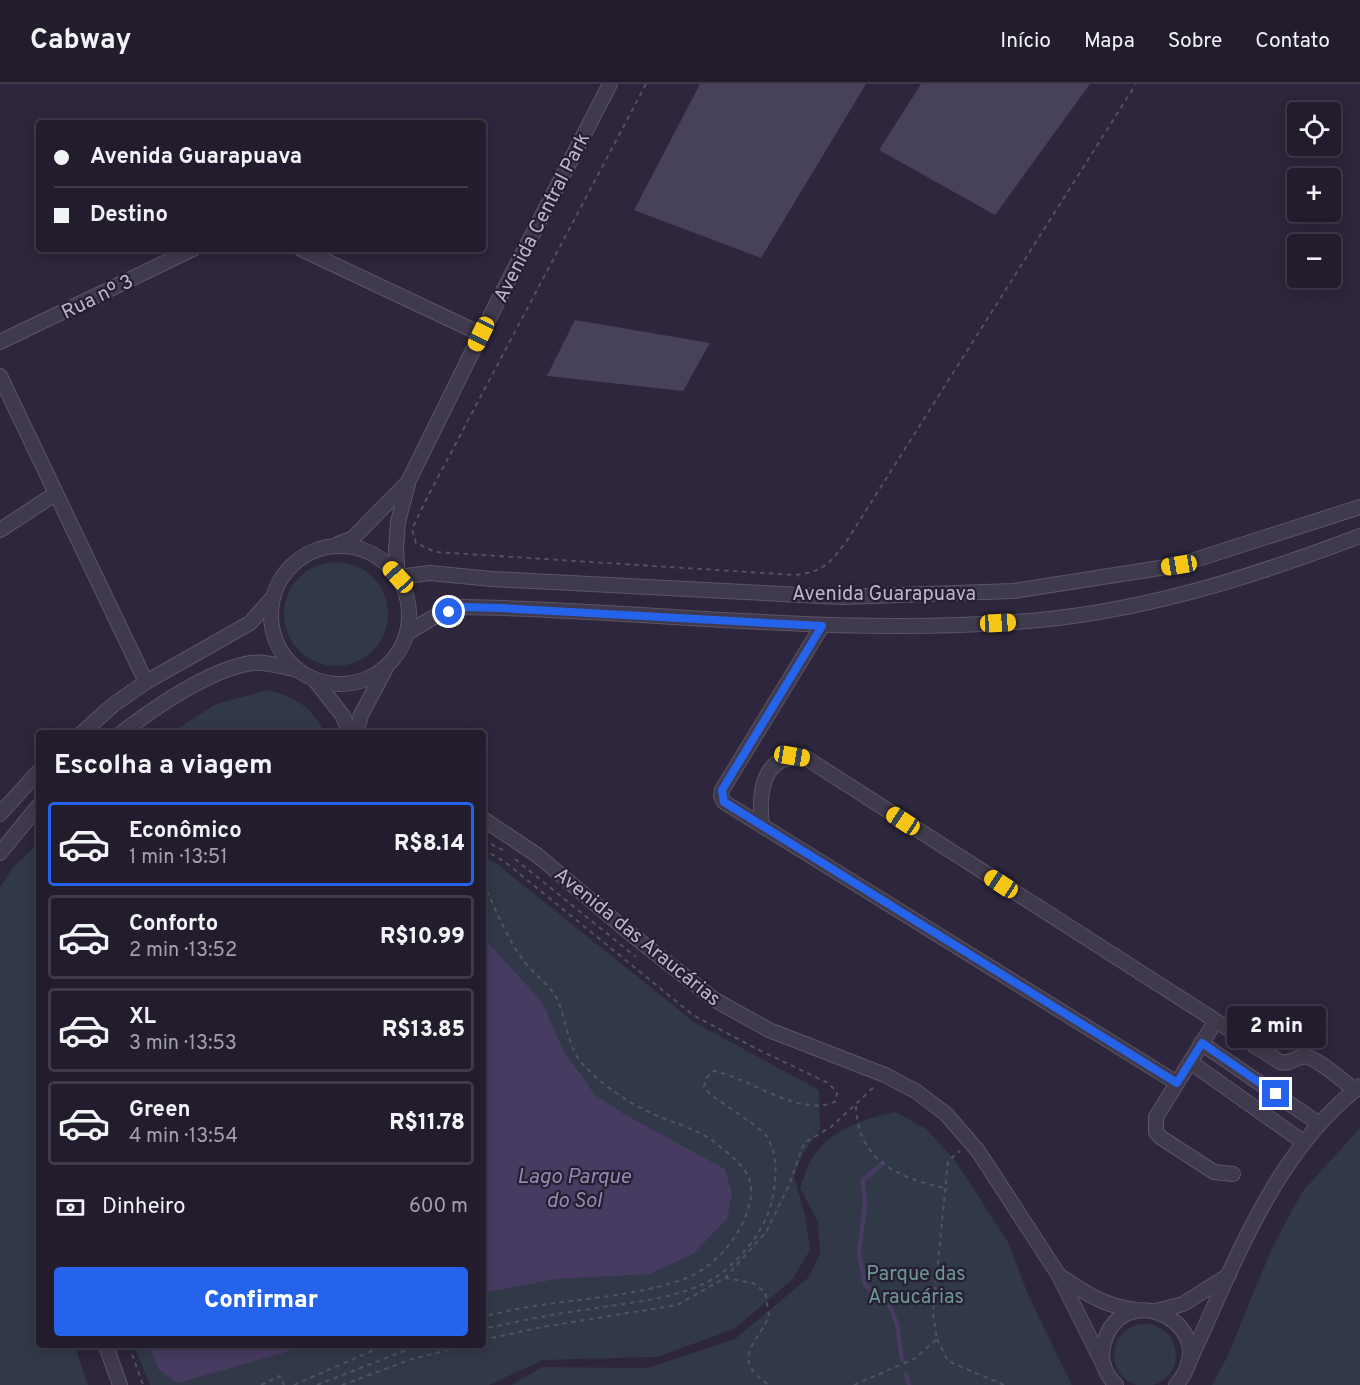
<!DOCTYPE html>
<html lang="pt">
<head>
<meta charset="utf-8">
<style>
	body { margin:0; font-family:Overpass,sans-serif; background:#2a2535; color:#f1f3f6; height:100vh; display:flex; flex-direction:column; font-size:22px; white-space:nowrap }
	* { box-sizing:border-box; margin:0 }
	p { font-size:20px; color:#a2a1aa }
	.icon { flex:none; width:33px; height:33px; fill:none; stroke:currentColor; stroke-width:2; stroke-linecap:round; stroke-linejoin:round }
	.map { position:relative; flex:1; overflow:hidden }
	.details { position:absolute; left:36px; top:646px; width:450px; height:618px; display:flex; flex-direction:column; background:#221c2d; border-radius:6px; box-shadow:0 3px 15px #0003,0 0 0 2px #3f3a49 }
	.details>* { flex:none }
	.guide { position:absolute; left:36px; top:36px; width:450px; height:132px; border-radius:6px; box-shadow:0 3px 15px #0003,0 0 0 2px #3f3a49; display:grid; align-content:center; height:132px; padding:0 18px; background:#221c2d }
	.controls { position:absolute; left:1287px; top:18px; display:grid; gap:12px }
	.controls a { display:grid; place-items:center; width:54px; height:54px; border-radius:6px; background:#221c2d; box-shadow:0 3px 15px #0003,0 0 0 2px #3f3a49; font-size:30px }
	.end { position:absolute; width:27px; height:27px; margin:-14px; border:8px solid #2563eb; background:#fff; box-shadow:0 0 0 3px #fff }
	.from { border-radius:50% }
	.bubble { position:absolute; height:42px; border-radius:6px; background:#221c2d; box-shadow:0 3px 15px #0003,0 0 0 2px #3f3a49; font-size:20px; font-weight:800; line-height:42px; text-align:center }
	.car { position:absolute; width:18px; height:36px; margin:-18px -9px; border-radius:8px; box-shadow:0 0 4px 2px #0007; background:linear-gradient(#f5c518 24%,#345 0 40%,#f5c518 0 76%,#345 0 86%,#f5c518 0) }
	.guide b { display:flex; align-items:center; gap:21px; height:57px; font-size:22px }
	.guide b+b { border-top:2px solid #3f3a49 }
	.guide i { width:15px; height:15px; background:#f1f3f6 }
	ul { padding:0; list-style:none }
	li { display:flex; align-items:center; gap:18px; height:84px; margin:0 12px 9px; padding:0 6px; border:3px solid #3f3a49; border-radius:6px }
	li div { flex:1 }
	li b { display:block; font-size:22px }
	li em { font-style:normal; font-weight:800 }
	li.selected { border-color:#2563eb }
	li>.icon { width:54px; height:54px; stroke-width:1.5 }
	h2 { padding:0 18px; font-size:27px; line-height:72px }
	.pay { display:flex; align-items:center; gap:15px; height:66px; padding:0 18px; font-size:22px }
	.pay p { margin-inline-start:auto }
	.action { display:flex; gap:12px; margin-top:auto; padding:12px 18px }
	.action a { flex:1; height:69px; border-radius:6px; background:#2563eb; color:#fff; font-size:24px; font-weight:800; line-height:69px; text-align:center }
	header { display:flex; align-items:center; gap:36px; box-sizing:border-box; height:84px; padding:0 30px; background:#221c2d; border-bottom:2px solid #3f3a49 }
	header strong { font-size:28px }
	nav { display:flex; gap:33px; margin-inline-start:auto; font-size:21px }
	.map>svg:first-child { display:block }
	.green { fill:#313848 }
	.water { fill:#473b61 }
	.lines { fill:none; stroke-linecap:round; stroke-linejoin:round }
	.stream { stroke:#473b61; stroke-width:4.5 }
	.building { fill:#48415a }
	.minor-casing { stroke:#5b5568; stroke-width:16 }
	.path { stroke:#505363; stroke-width:2; stroke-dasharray:4.5 4.5; stroke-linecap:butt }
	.minor { stroke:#403a4d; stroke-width:14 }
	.route { stroke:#2563eb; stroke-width:8 }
	.labels { text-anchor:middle; stroke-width:4.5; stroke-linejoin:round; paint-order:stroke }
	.street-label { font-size:20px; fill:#bcb6c8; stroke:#251f32 }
	.park-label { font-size:20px; fill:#6f9695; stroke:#251f32 }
	.water-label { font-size:21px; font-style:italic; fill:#9487b1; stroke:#251f32 }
</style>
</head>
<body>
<header>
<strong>Cabway</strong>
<nav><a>Início</a><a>Mapa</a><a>Sobre</a><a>Contato</a></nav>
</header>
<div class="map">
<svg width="1360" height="1301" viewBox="0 0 1360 1301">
	<rect width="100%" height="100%" fill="#2d263c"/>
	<g class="green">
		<circle cx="336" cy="530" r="52"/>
		<path d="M268,606C298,615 310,621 325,649H171L216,620Z"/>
		<path d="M39,759V1262H75L88,1301H0V803L14,782Z"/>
		<path d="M483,771L496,779L694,938L819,1006L820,1045L803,1070L794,1092L805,1132L810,1166L792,1196L734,1245L657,1273L543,1276L489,1301H150L134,1262H483Z"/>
		<path d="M896,1028L926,1045L954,1075L1008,1158L1029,1213L1072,1301H511L542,1283L647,1284L735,1255L809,1193L820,1169L818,1138L800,1104C804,1093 808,1079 815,1070C832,1045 869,1033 896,1028Z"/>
		<path d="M1360,1044V1301H1212L1227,1273L1272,1164L1302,1108Z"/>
		<circle cx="1145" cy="1271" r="31"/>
	</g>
	<g class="water">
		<path d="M483,853L542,918L563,966L595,1011L624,1030L725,1085L732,1110L727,1135L693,1170L649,1190L556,1195L483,1209Z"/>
		<path d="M149,1262H307L178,1299L159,1286Z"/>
	</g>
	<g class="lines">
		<g class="stream">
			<path d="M883,1079L863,1096L865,1121L859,1169L865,1201L889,1220L897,1240L902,1276"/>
			<path d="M906,1290L909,1301"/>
		</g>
	</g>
	<g class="building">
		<path d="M700,0H866L761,174L634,126Z"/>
		<path d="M921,0H1090L995,131L879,66Z"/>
		<path d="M575,236L710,259L683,307L547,292Z"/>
	</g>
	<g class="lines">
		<g class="minor-casing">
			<g id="minor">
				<path d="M610,0L481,250L409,396L398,438L396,466L398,493L430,489L492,495L842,513L1013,507L1179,481L1360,423"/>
				<path d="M301,165L481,250"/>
				<path d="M0,258L193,165"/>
				<path d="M0,292L146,598"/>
				<path d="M0,446L55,410"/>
				<path d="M338,460L353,454L408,398"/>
				<circle cx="340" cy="531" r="69"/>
				<path d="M822,542L722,706L721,712L724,718L1177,999"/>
				<path d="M407,549L434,533L463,523C648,526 831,552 1016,538C1135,530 1250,494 1360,452"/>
				<path d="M314,595L343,632L350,650"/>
				<path d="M81,650L113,621L146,598L250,539L274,512"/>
				<path d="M120,650C154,624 209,586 251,579C266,577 283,583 297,586"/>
				<path d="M356,650L361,631L385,586"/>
				<path d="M0,730L39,687"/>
				<path d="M483,735L537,771L631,850L715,916L769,946L885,991L917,1008L946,1030L978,1067L1058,1190L1103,1280"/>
				<path d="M762,742C758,708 763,667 806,674L1280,978C1291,981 1297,971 1307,973C1320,976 1344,998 1355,1006"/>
				<path d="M0,769L39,721"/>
				<path d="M1215,938L1156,1033V1048L1160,1053L1214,1088L1233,1090"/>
				<path d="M1201,959L1318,1039"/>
				<path d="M1190,978L1302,1057"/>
				<path d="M1060,1192C1085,1209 1106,1223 1137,1226"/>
				<path d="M1156,1227L1183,1220L1229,1191"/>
				<path d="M106,1262L120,1301"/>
				<path d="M1188,1280C1234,1182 1272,1070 1360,1002"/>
				<path d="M1116,1301C1105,1290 1099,1275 1104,1259C1123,1190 1227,1243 1176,1301"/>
			</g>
		</g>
		<g class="path">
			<path d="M646,0L427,414L412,445L416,459L435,468L795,491C823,488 829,480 846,458L1136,0"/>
			<path d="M483,756L503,766"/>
			<path d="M483,765L505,778L693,931L755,964L828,999L837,1008L836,1017C801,1035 750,994 714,987L707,993L704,1002L709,1009C723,1021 759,1041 767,1053C779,1071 776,1097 772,1116C766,1148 732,1188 701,1201C667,1216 627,1219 590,1225C554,1230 519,1237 483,1245"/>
			<path d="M515,775L636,873"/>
			<path d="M483,799C495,823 507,855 523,876C533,890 551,901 558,917C566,936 568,961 580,977C599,999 627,1018 653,1030C675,1040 699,1045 718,1061C744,1082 759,1094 747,1128C738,1156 712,1185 684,1195C619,1218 548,1214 483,1233"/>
			<path d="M856,1022C858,1078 899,1094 948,1105"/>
			<path d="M725,1194L753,1199L765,1208L769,1232C756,1261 730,1275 769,1301"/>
			<path d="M937,1255L948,1277L1004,1301"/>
			<path d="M483,1256L542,1243L677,1221L725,1194L766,1148L789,1101L804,1059L831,1043L874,1003"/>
			<path d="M129,1262L143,1301"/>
			<path d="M261,1301L280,1292L284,1301"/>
			<path d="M294,1301L383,1262"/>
			<path d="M317,1301L417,1262"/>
			<path d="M342,1301L409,1276L463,1262"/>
			<path d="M854,1301L914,1275L937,1255L933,1229L948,1077L960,1067"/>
		</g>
		<use href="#minor" class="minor"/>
	</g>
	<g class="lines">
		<path class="route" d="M449,528L463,523L501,524L822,542L722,706L724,718L1177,999L1202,959L1276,1010"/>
	</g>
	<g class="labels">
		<g class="street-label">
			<text transform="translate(541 133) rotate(-63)" y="7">Avenida Central Park</text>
			<text transform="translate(97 212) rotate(-26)" y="7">Rua nº 3</text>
			<text x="884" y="516">Avenida Guarapuava</text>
			<text transform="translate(638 852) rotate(39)" y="7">Avenida das Araucárias</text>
		</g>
		<g class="park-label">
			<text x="916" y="1196">Parque das<tspan x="916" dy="23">Araucárias</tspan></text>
		</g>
		<g class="water-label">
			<text x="574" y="1099">Lago Parque<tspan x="574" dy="24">do Sol</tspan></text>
		</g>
	</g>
</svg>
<div class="controls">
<a><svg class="icon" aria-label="locate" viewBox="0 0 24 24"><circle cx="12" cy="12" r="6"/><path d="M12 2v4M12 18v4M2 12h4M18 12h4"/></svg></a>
<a>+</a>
<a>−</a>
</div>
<i class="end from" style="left:449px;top:528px"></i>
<i class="end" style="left:1276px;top:1010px"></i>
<div class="bubble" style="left:1227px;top:922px;width:99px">2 min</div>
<i class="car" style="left:481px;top:250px;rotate:206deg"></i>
<i class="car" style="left:1179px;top:481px;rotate:261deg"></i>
<i class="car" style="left:398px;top:493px;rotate:318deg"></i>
<i class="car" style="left:998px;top:539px;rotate:87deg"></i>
<i class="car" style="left:792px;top:672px;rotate:99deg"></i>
<i class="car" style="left:903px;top:737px;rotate:303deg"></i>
<i class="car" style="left:1001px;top:800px;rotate:303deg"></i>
<div class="guide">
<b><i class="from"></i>Avenida Guarapuava</b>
<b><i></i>Destino</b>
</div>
<section class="details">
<h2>Escolha a viagem</h2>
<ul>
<li class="selected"><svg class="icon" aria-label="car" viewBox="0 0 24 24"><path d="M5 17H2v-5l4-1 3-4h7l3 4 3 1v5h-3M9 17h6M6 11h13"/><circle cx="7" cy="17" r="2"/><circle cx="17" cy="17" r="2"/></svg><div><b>Econômico</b><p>1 min · 13:51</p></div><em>R$8.14</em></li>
<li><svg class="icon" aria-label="car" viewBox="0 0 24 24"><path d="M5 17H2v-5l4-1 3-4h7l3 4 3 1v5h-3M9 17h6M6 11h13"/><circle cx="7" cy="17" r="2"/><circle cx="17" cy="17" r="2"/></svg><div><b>Conforto</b><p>2 min · 13:52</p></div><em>R$10.99</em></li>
<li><svg class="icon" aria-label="car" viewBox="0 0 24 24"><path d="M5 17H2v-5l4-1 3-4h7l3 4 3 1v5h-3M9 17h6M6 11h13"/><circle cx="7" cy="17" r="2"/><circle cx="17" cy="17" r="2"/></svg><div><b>XL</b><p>3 min · 13:53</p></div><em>R$13.85</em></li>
<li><svg class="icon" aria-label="car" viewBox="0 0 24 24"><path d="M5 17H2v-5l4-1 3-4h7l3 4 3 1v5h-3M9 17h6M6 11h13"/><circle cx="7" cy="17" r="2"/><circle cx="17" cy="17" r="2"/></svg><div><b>Green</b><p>4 min · 13:54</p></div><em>R$11.78</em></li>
</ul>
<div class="pay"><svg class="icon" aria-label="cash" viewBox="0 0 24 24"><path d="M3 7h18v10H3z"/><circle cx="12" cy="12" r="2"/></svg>Dinheiro<p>600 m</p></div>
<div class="action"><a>Confirmar</a></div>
</section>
</div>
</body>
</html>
